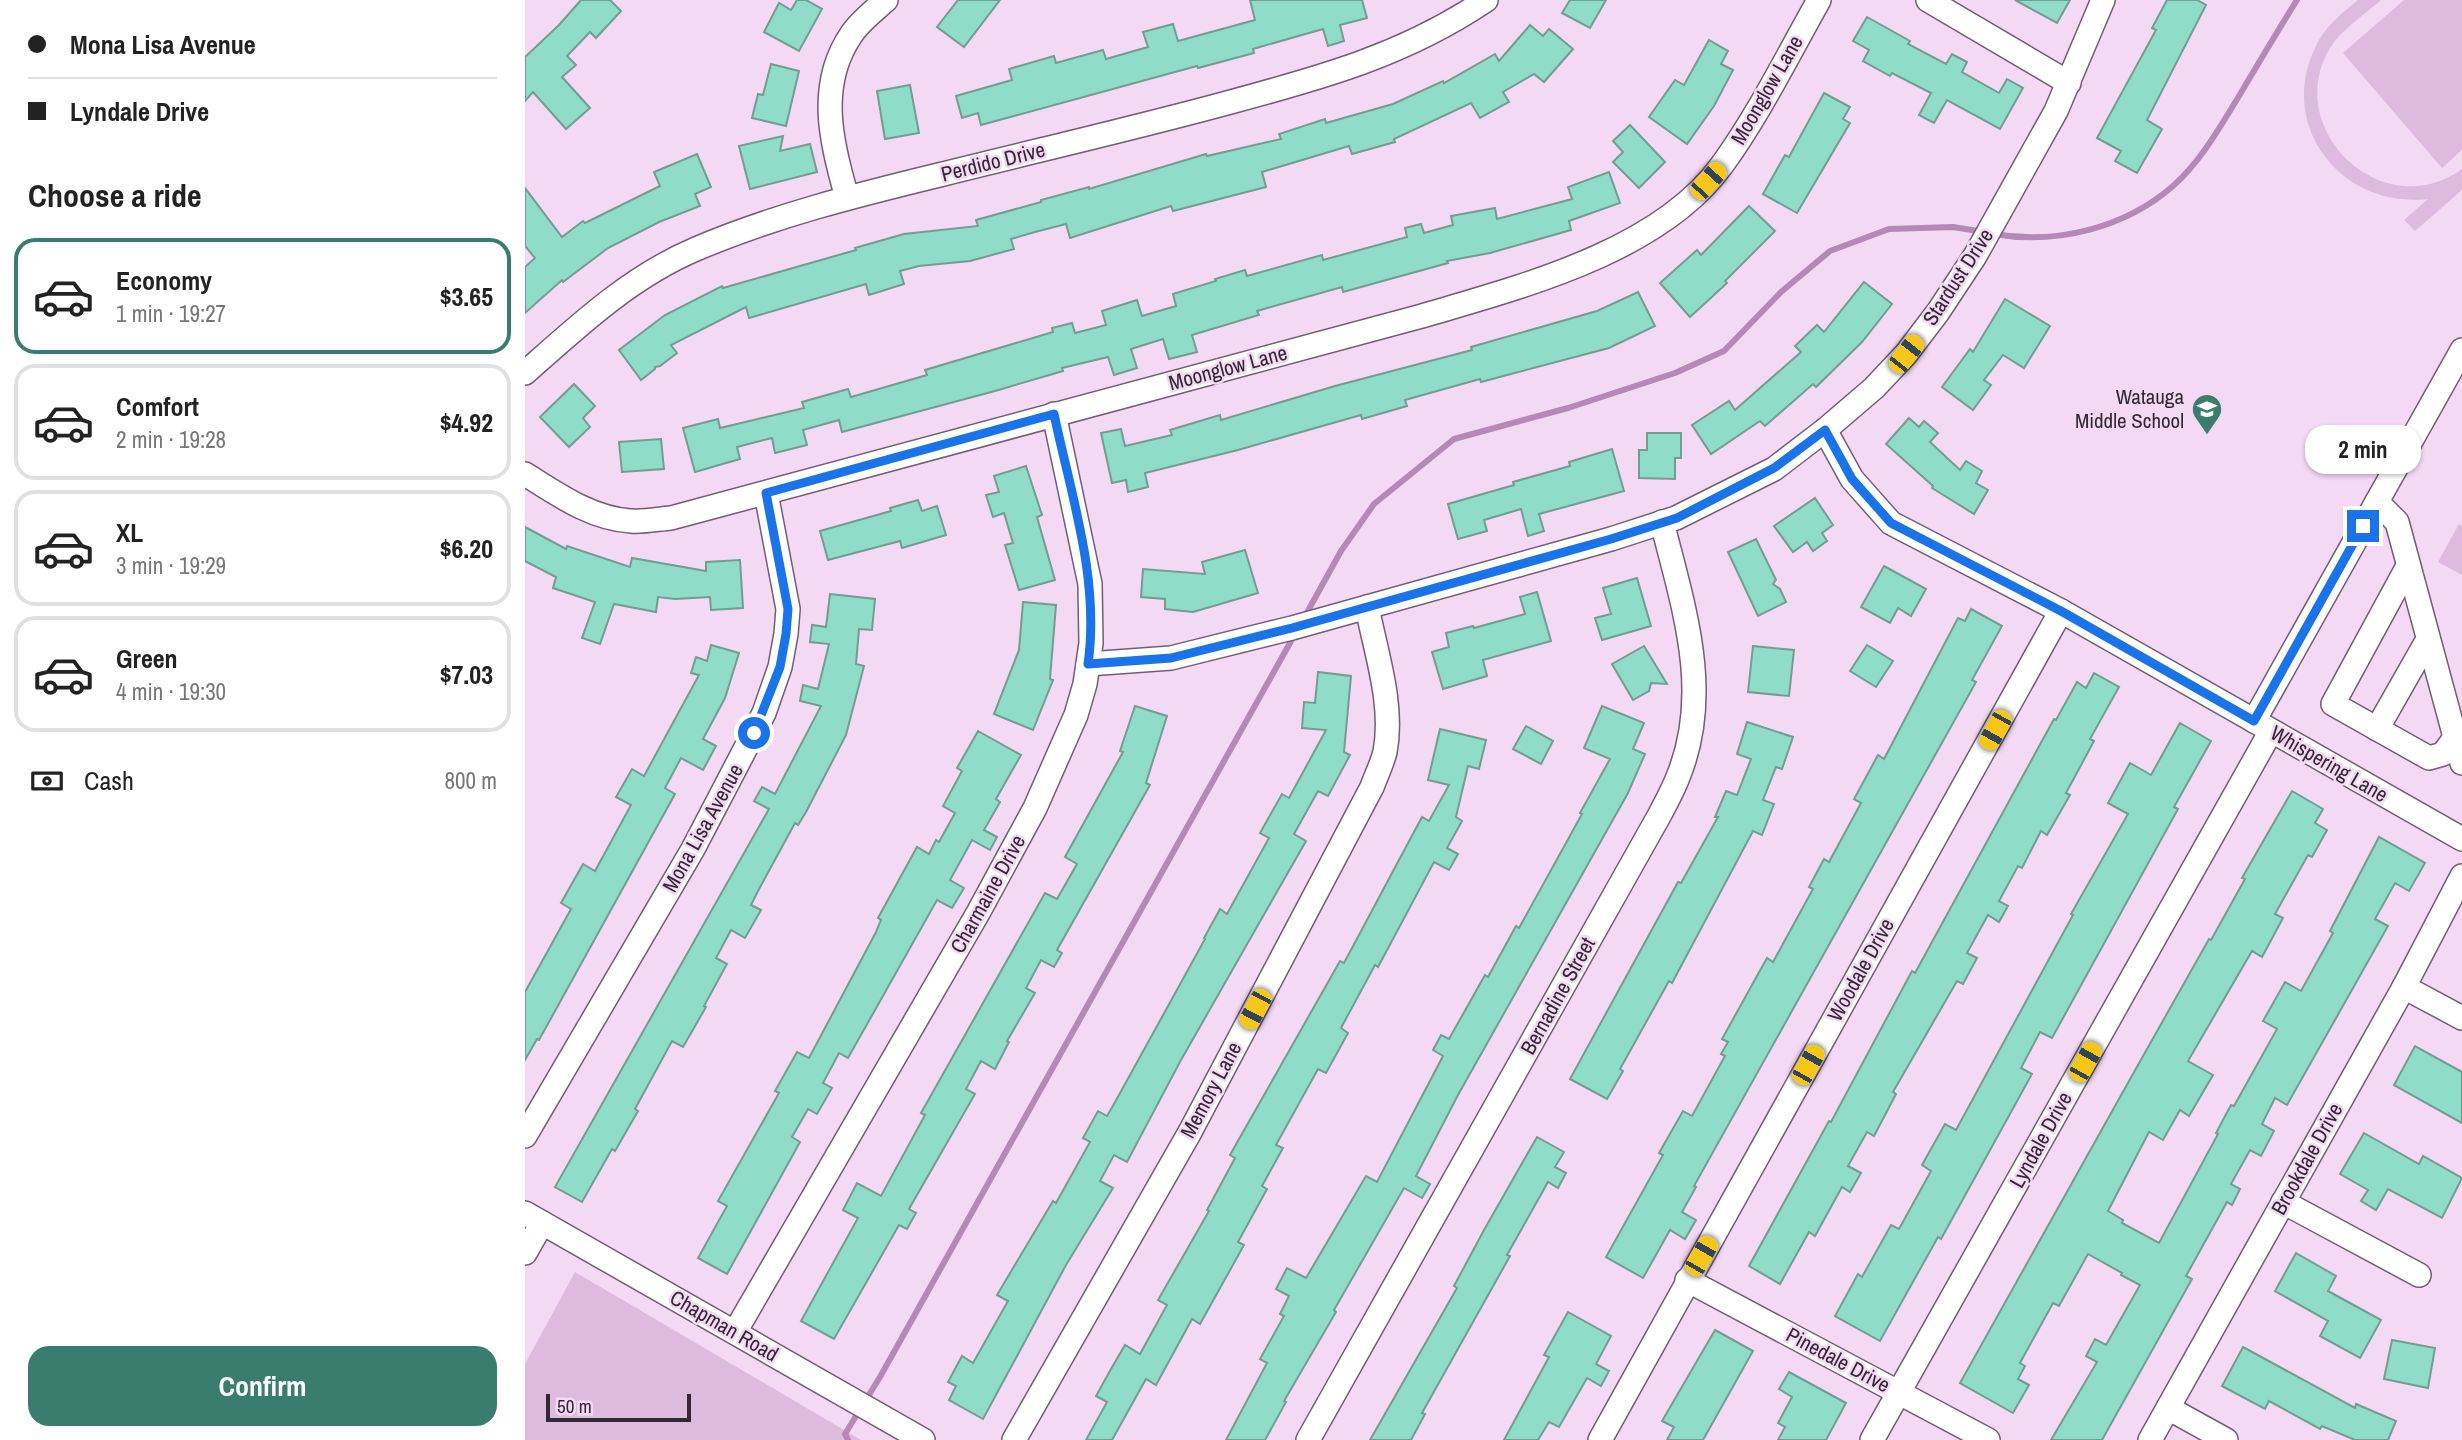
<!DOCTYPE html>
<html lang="en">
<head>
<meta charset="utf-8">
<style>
	body { margin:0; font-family:"Archivo Narrow",sans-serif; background:#f2f2f2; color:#222; height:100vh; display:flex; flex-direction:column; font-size:26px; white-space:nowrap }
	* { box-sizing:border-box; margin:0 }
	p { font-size:23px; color:#767676 }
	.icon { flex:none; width:38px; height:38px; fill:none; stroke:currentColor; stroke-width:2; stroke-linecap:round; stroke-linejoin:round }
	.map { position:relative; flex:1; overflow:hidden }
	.side { display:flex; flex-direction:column; background:#fff; width:525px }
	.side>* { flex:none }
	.banner { display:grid; align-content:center; height:154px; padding:0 28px; background:#fff }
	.scale { position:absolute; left:21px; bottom:18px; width:145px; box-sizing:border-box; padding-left:7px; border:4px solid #322833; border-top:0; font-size:19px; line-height:24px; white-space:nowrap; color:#322833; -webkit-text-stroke:5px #f4d9f5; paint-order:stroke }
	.end { position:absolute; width:32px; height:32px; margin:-16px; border:9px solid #1a73e8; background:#fff; box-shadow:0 0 0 4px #fff }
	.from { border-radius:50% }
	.bubble { position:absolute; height:49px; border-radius:21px; background:#fff; box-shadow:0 2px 5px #0004; font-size:23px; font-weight:700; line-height:49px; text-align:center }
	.car { position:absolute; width:21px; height:42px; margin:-21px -10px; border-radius:9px; box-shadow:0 0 5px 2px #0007; background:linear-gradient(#f5c518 24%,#345 0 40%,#f5c518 0 76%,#345 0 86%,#f5c518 0) }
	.banner b { display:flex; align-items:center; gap:24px; height:66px; font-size:26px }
	.banner b+b { border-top:2px solid #e0e0e0 }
	.banner i { width:18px; height:18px; background:#222 }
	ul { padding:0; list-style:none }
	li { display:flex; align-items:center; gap:21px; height:116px; margin:0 14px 10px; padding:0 14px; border:4px solid #e0e0e0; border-radius:21px }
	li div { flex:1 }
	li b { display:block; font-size:26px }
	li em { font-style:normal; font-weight:700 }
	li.on { border-color:#397d6f }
	li>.icon { width:63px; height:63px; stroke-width:1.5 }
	h2 { padding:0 28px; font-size:32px; line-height:84px }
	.pay { display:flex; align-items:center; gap:18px; height:77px; padding:0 28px; font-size:26px }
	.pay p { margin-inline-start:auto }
	.primary-button { display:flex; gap:14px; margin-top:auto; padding:14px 28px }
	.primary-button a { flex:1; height:80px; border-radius:21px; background:#397d6f; color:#fff; font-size:28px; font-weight:700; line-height:80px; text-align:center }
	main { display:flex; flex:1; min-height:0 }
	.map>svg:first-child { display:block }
	.green { fill:#dcbbde }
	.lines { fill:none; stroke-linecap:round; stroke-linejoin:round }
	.stream { stroke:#b489b6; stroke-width:6 }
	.building { fill:#8fdccb; stroke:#739c93; stroke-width:2 }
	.minor-casing { stroke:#735c74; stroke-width:26 }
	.minor { stroke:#fff; stroke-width:23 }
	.route { stroke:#1a73e8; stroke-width:9 }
	.labels { text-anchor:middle; stroke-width:5; stroke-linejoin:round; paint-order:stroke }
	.street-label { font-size:21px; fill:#322833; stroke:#f4d9f5 }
	.poi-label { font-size:21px; fill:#322833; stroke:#f4d9f5; text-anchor:end }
</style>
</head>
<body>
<main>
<section class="side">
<div class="banner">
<b><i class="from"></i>Mona Lisa Avenue</b>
<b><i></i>Lyndale Drive</b>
</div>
<h2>Choose a ride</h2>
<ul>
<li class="on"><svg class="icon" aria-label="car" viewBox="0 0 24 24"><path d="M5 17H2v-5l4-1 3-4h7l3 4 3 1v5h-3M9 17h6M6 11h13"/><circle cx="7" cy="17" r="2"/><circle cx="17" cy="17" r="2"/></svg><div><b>Economy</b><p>1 min · 19:27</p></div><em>$3.65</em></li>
<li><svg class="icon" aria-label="car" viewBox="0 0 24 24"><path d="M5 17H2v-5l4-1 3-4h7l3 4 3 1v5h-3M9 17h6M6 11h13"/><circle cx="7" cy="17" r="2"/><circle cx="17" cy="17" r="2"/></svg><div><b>Comfort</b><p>2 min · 19:28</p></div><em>$4.92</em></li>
<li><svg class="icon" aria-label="car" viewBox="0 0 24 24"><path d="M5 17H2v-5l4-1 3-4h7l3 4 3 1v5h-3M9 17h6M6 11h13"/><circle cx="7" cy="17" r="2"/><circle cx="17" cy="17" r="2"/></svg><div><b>XL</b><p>3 min · 19:29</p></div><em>$6.20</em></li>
<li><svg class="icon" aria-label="car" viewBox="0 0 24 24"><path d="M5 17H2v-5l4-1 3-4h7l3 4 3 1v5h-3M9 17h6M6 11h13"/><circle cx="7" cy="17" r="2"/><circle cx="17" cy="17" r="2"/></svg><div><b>Green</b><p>4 min · 19:30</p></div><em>$7.03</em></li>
</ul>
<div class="pay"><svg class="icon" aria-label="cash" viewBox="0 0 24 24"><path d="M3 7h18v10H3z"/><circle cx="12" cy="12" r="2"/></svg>Cash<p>800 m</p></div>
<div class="primary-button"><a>Confirm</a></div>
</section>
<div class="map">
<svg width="1937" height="1440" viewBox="0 0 1937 1440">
	<rect width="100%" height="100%" fill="#f4d9f5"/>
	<g class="green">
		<path d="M1833,0H1856C1839,15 1817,29 1805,48C1756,130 1859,226 1937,169V190L1890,231L1879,220L1903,199C1818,209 1752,128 1790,48C1799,27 1816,14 1833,0Z"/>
		<path d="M1879,0H1937V150L1917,168L1818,53Z"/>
		<path d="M1934,524L1937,526V575L1913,562Z"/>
		<path d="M50,1272L336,1440H0V1364Z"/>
	</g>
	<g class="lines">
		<g class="stream">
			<path d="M1469,234C1531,245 1600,228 1648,186C1676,161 1695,127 1714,96C1733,64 1752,32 1772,0"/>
			<path d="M779,618L816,551L849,504L929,439L1043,408L1150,373L1199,351L1256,292L1305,251L1364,229L1428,227L1459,232"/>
			<path d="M323,1440L320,1434L355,1377L770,634"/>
		</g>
	</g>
	<g class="building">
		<path d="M56,0H85L96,11L71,38L65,32L42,56L51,65L37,77L65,108L41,129L8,92L0,101V57L34,25Z"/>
		<path d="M272,0H281L297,9L274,51L239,32L254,3L266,10Z"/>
		<path d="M433,0H475L439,47L412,27Z"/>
		<path d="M725,0H837L842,18L815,25L819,41L803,46L798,29L728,49L729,53L673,68L672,66L456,125L453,113L437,118L431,96L487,80L484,69L529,56L531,63L578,50L581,59L623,47L618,32L648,24L653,41L730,20Z"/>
		<path d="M1045,0H1081L1065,28L1037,13Z"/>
		<path d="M1490,0H1545L1532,23Z"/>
		<path d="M1642,0H1672L1681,5L1622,120L1637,129L1612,173L1590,161L1596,151L1572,138L1631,30L1627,28Z"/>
		<path d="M1342,17L1385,41L1383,44L1421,64L1427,54L1442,62L1437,72L1474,93L1482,79L1498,88L1475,129L1422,100L1409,123L1394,115L1406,93L1367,73L1365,76L1338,61L1344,50L1328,41Z"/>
		<path d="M1005,25L1018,36L1024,29L1048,49L1019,82L1009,74L978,92L984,102L955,118L946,103L869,139L870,142L827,154L824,146L737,172L741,187L648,211L646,206L545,238L541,224L510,232L486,239L489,249L445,261L394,266L375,271L379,284L344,295L341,284L224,318L221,307L146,345L152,353L135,366L130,367V369L116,380L94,350L140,315L197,286L198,288L331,250L330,248L379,234L453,226L451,220L516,202V200L564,187V189L681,154L682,156L756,139L754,134L800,119L801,123L868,104L918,81L919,83L970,54L974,61Z"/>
		<path d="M1184,40L1203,51L1196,64L1208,70L1189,106L1162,144L1124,117L1150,80L1159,85Z"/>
		<path d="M246,64L274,71L261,126L227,118L233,94L238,95Z"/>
		<path d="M385,85L394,133L360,139L352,91Z"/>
		<path d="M1299,93L1325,107L1318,119L1325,123L1272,213L1238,194L1260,155L1264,157Z"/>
		<path d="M1105,125L1140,162L1114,188L1088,162L1098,152L1088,141Z"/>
		<path d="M258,136L255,151L285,144L292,172L225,189L214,146Z"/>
		<path d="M172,154L186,187L170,194L175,206L134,222L83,248L38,282L37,280L0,313V267L10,258L0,246V188L37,237L58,221L60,223L135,186L129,172Z"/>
		<path d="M1084,172L1095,203L1044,221L1046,230L965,253L922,261L923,263L818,292L817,287L732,311L734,315L667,335L672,352L644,359L638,339L606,349L612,368L589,375L583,357L537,368L538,371L470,391L317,432L314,420L278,430L282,445L250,453L247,438L212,447L215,459L170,472L158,428L193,419L195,428L279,408L277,402L323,389L326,397L402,375L400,370L528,332L527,328L547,323L550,333L581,325L577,311L612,300L617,316L651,306L648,294L691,281L690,279L720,270L722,276L797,255L798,260L882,237L880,228L896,224L899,233L928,225L926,216L970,208L972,219L1047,199L1043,187Z"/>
		<path d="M1224,206L1250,231L1200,281L1202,283L1165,317L1135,283L1172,250L1176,255Z"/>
		<path d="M1339,282L1367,304L1337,342L1291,387L1288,384L1240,426L1235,421L1186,454L1167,425L1204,401L1210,410L1276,352L1270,346L1292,325L1299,332Z"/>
		<path d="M1113,292L1130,326L1084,348L956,382L955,379L880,400L882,406L837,419L836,415L713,450L620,473L623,487L603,492L601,480L587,483L576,433L596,429L600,446L647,435L645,430L695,415L696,420L810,386L947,350L946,347L1072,311Z"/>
		<path d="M1480,299L1525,326L1499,368L1478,355L1459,380L1466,385L1448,410L1417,387L1445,349L1448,352Z"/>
		<path d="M49,384L70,406L58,418L65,427L44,447L15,417Z"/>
		<path d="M1384,418L1394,427L1399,421L1413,433L1405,442L1435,470L1441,461L1457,471L1451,483L1463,490L1449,514L1407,488L1408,486L1361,444Z"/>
		<path d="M1122,433H1156V458H1150V479L1114,478V450H1122Z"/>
		<path d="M136,439L139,469L97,472L94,442Z"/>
		<path d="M1087,449L1099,491L1014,514L1019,531L1003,536L996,509L959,520L962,531L933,539L923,504L989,485L988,482L1045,466L1044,462Z"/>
		<path d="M501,466L517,515L512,517L530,580L494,590L480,545L488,543L479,513L468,517L461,495L474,492L469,476Z"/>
		<path d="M1290,498L1308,525L1297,533L1302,541L1288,551L1282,542L1268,552L1249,526Z"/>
		<path d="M393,500L397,511L412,506L421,535L377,548L375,541L303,560L295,531L366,511L365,508Z"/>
		<path d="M0,527L41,549L42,546L105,567L107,558L181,571V562L215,560L218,608L186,610L185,597L150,599L133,597L131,612L89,604L75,644L57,638L70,602L28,588L31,577L0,561Z"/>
		<path d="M1231,539L1251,580L1248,584L1255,589L1261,602L1233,616L1203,552Z"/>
		<path d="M720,550L733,593L668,612L640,609V599L616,597L618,569L680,574L677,562Z"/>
		<path d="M1359,566L1401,589L1386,616L1373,608L1365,623L1336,607Z"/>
		<path d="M1112,578L1126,626L1077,640L1070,618L1086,614L1078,588Z"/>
		<path d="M1012,592L1026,641L958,660L962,676L918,689L907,652L924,647L921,633L948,626L949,628L1000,614L995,597Z"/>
		<path d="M305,594L350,599L347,630L334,629L331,664L339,666L321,735L281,812L273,825L270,823L233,891L226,905L236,910L220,938L206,930L191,958L202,964L179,1006L181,1007L158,1047L147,1041L110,1109L113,1111L90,1151L87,1149L57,1202L30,1187L244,809L229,801L237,787L250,794L296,706L275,701L278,685L293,689L304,644L285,642L287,625L301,627Z"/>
		<path d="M498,602L531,605L525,679L528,680L508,730L469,714L494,650Z"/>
		<path d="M1446,609L1477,626L1447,680L1451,682L1169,1186L1171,1187L1157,1212L1171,1220L1160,1239L1145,1230L1118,1278L1081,1257L1138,1155L1134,1153L1158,1111L1167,1116L1200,1056L1196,1054L1203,1042L1197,1039L1242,958L1248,962L1288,889L1284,887L1299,859L1304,862L1336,803L1329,799L1353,755L1359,759L1433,618L1440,621Z"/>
		<path d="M186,645L214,653L200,698L178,739L191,746L178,770L156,758L140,788L150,794L14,1040L12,1039L0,1060V992L46,909L36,903L58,864L70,871L106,805L91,797L107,769L119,776L174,675L166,673L171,657L182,661Z"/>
		<path d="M1342,645L1368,661L1351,687L1325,671Z"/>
		<path d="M1119,646L1142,684L1126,683L1124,691L1108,700L1087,664Z"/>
		<path d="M1228,646L1269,650L1264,696L1223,692Z"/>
		<path d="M793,672L826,676L819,752L825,755L803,796L793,791L769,834L781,841L656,1060L602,1162L589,1155L575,1181L588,1188L541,1265L458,1419L424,1400L431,1386L423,1382L437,1356L448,1363L483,1301L472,1295L528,1201L531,1203L565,1142L558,1138L573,1111L582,1116L589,1104L680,939L679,938L695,909L702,914L744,838L735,833L757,794L764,798L801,730L777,728L779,702L790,703Z"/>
		<path d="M1569,673L1594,687L1565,739L1569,741L1541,793L1545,795L1522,835L1516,831L1497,868L1493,866L1474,901L1483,906L1474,922L1463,915L1442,953L1452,958L1438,984L1432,981L1368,1092L1371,1094L1349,1136L1342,1132L1323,1166L1336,1173L1325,1192L1317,1187L1290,1236L1284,1232L1255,1284L1224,1266L1304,1121L1306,1122L1387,971L1390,973L1529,719L1531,720L1552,682L1561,688Z"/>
		<path d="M610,706L642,716L621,783L625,785L532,950L537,953L529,967L516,960L501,988L510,993L482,1041L484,1042L470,1069L456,1061L441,1089L450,1094L384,1209L391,1213L382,1229L374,1225L309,1339L276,1321L333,1218L318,1210L332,1183L356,1196L400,1115L396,1113L520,893L532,899L552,864L540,857L598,752L595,751Z"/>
		<path d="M1077,706L1119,723L1108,749L1120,754L1103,793L933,1095L891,1176L905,1184L897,1198L879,1188L809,1310L811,1312L759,1401L761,1402L740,1440H701L742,1363L735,1359L759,1316L755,1314L764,1296L751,1289L762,1268L781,1278L841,1176L852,1182L918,1056L908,1050L916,1035L924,1039L960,975L963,977L991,926L994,928L1057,814L1055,813L1085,759L1059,748Z"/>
		<path d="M1222,722L1268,737L1257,769L1251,767L1238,800L1249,804L1237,835L1228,831L1147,983L1144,981L1095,1069L1098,1071L1082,1099L1045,1079L1153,882L1156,883L1193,817H1190L1201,791L1212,795L1226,759L1212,754Z"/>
		<path d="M1655,723L1686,741L1649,807L1653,809L1527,1038L1515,1032L1496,1068L1507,1074L1416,1239L1413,1237L1355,1341L1310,1316L1333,1274L1337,1277L1366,1225L1374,1229L1406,1171L1397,1165L1420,1124L1431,1130L1548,915L1546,914L1603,814L1583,803L1605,763L1626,775Z"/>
		<path d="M1001,726L1028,741L1016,764L988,749Z"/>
		<path d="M915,729L961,740L954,769L943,766L931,817L937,821L922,848L933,854L924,870L909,862L853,967L850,965L816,1028L823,1033L801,1073L793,1069L751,1145L758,1148L737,1186L742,1189L713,1242L719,1245L675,1324L667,1319L631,1385L621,1379L587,1440H561L582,1402L571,1396L586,1369L600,1345L615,1354L642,1305L633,1300L684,1211L682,1210L710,1158L705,1155L815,961L819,963L897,817L904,821L924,785L903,780Z"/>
		<path d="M453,731L496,755L471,799L475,802L459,830L472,837L465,850L447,840L425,880L439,888L427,908L412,900L323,1058L314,1053L298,1083L307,1088L292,1114L283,1109L267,1137L275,1142L202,1274L173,1258L202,1206L193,1201L254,1093L250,1091L272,1052L284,1058L351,932L356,920L353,918L392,847L404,854L411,840L414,842L430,813L418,806L437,771L432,768Z"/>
		<path d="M1767,791L1798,809L1790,823L1802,830L1787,857L1783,855L1750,914L1758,918L1737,957L1727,951L1663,1061L1688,1075L1664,1116L1655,1110L1638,1140L1624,1132L1583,1211L1598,1220L1597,1223L1634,1243L1693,1134L1691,1133L1706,1105L1709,1106L1752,1029L1738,1021L1760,982L1776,991L1808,933L1805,931L1854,837L1900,863L1884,891L1870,883L1850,919L1863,926L1762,1105L1750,1098L1737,1124L1749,1131L1736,1156L1725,1150L1706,1184L1715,1189L1707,1205L1702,1202L1661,1276L1667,1279L1577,1440H1526L1572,1362L1561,1356L1570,1339L1581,1345L1615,1285L1596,1275L1597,1273L1563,1254L1534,1306L1528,1303L1495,1363L1500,1366L1493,1379L1504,1385L1488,1413L1435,1383L1604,1081L1684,939L1686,940L1720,879L1717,878Z"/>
		<path d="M1890,1046L1937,1072V1123L1869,1085Z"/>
		<path d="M1839,1133L1894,1164L1898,1156L1937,1178L1917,1218L1863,1189L1851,1210L1836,1201L1843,1190L1815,1174Z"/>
		<path d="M1012,1137L1039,1152L1030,1167L1041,1173L1033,1188L1023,1182L982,1255L985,1256L897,1413L900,1414L886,1440H845L932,1288L929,1286L959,1230Z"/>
		<path d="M1771,1253L1811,1276L1803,1291L1856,1320L1835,1358L1795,1336L1803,1321L1750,1291Z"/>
		<path d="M1043,1312L1086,1336L1071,1364L1084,1371L1076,1386L1062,1378L1034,1427L1024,1422L1013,1440H979L1024,1357L1019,1355Z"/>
		<path d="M1190,1330L1228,1351L1178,1440H1142L1149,1427L1137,1421Z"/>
		<path d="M1867,1340L1910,1348L1903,1388L1859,1379Z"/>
		<path d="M1718,1347L1830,1408L1831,1404L1871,1421L1863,1440H1830L1797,1426L1795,1429L1744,1401L1740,1409L1697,1386Z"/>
		<path d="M1264,1372L1321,1403L1301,1440H1253L1260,1427L1253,1423L1267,1397L1254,1389Z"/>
	</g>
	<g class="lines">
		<g class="minor-casing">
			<g id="minor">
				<path d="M1403,0L1544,83"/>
				<path d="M322,197C306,143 292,85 326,35C334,22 349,11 361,0"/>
				<path d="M0,373C53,326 105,277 171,249C248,216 332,195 414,175C510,151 606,129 702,103C795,78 880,55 961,0"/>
				<path d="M1300,430L1327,479L1366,523L1536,611L1937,839"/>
				<path d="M0,474C32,494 67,519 106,521C119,522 133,519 146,518L897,316C995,287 1134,252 1197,165C1234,114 1263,55 1294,0"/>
				<path d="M1852,502L1872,522L1937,763"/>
				<path d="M1883,566L1808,704L1904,758L1918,754L1929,739"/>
				<path d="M563,664L646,658L767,628L1086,539L1151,518L1249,469L1300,430L1349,388L1381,354L1413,312L1450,256L1531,111L1578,0"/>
				<path d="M1729,721L1937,350"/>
				<path d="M1852,729L1902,641"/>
				<path d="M1879,987L1937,1018"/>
				<path d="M0,1136L168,849L239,713L255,667L261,634L263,609L241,493"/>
				<path d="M1758,1202L1894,1275"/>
				<path d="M0,1213L398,1440"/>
				<path d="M0,1253L17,1223"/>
				<path d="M1162,1280L1463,1440"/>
				<path d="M210,1332L453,913L510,808L551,715L560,684L566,643L565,584L529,414"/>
				<path d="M1643,1408L1701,1440"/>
				<path d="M489,1440L665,1132L847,787C851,776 857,764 860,752C869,705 851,653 842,607"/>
				<path d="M783,1440L1134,816C1141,803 1148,790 1153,777C1188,692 1158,606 1137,522"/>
				<path d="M1075,1440L1536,611"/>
				<path d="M1347,1440L1746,731"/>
				<path d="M1625,1440L1879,987L1937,876"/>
			</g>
		</g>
		<use href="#minor" class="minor"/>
	</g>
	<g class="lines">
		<path class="route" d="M229,733L255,667L261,634L263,609L241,493L529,414C546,495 575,580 563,664L646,658L670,652L767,628L1086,539L1152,518L1249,468L1300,430L1327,479L1366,523L1536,611L1729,721L1838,526"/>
	</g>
	<defs>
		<g id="school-pin" transform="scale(1.575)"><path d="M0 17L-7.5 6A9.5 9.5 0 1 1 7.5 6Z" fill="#397d6f" stroke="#f4d9f5"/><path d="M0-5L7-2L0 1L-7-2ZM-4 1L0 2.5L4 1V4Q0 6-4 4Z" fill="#fff"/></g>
	</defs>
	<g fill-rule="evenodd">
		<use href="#school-pin" x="1682" y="409"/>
	</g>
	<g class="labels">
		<g class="street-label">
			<text transform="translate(1242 90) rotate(-60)" y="7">Moonglow Lane</text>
			<text transform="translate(468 162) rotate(-14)" y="7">Perdido Drive</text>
			<text transform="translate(1433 277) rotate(-57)" y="7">Stardust Drive</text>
			<text transform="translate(703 368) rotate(-15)" y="7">Moonglow Lane</text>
			<text transform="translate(1804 764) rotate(30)" y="7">Whispering Lane</text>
			<text transform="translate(178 828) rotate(-61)" y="7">Mona Lisa Avenue</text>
			<text transform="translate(463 894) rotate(-61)" y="7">Charmaine Drive</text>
			<text transform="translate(1336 970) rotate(-61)" y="7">Woodale Drive</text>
			<text transform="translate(1033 996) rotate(-61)" y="7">Bernadine Street</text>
			<text transform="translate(686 1090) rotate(-62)" y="7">Memory Lane</text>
			<text transform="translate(1516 1140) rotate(-61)" y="7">Lyndale Drive</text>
			<text transform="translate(1782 1159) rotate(-61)" y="7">Brookdale Drive</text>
			<text transform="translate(199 1326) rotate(30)" y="7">Chapman Road</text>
			<text transform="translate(1313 1360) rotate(28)" y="7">Pinedale Drive</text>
		</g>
		<g class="poi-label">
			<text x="1659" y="404">Watauga<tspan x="1659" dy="24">Middle School</tspan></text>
		</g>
	</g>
</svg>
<div class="scale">50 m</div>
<i class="end from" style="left:229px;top:733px"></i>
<i class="end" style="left:1838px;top:526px"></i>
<div class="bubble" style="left:1780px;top:425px;width:116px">2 min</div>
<i class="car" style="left:1183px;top:181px;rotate:42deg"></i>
<i class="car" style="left:1381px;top:354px;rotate:38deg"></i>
<i class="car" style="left:1470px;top:730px;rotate:209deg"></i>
<i class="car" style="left:730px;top:1009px;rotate:208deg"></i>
<i class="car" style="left:1560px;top:1062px;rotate:29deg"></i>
<i class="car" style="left:1283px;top:1065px;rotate:29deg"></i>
<i class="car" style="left:1176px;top:1256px;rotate:30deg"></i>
</div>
</main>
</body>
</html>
